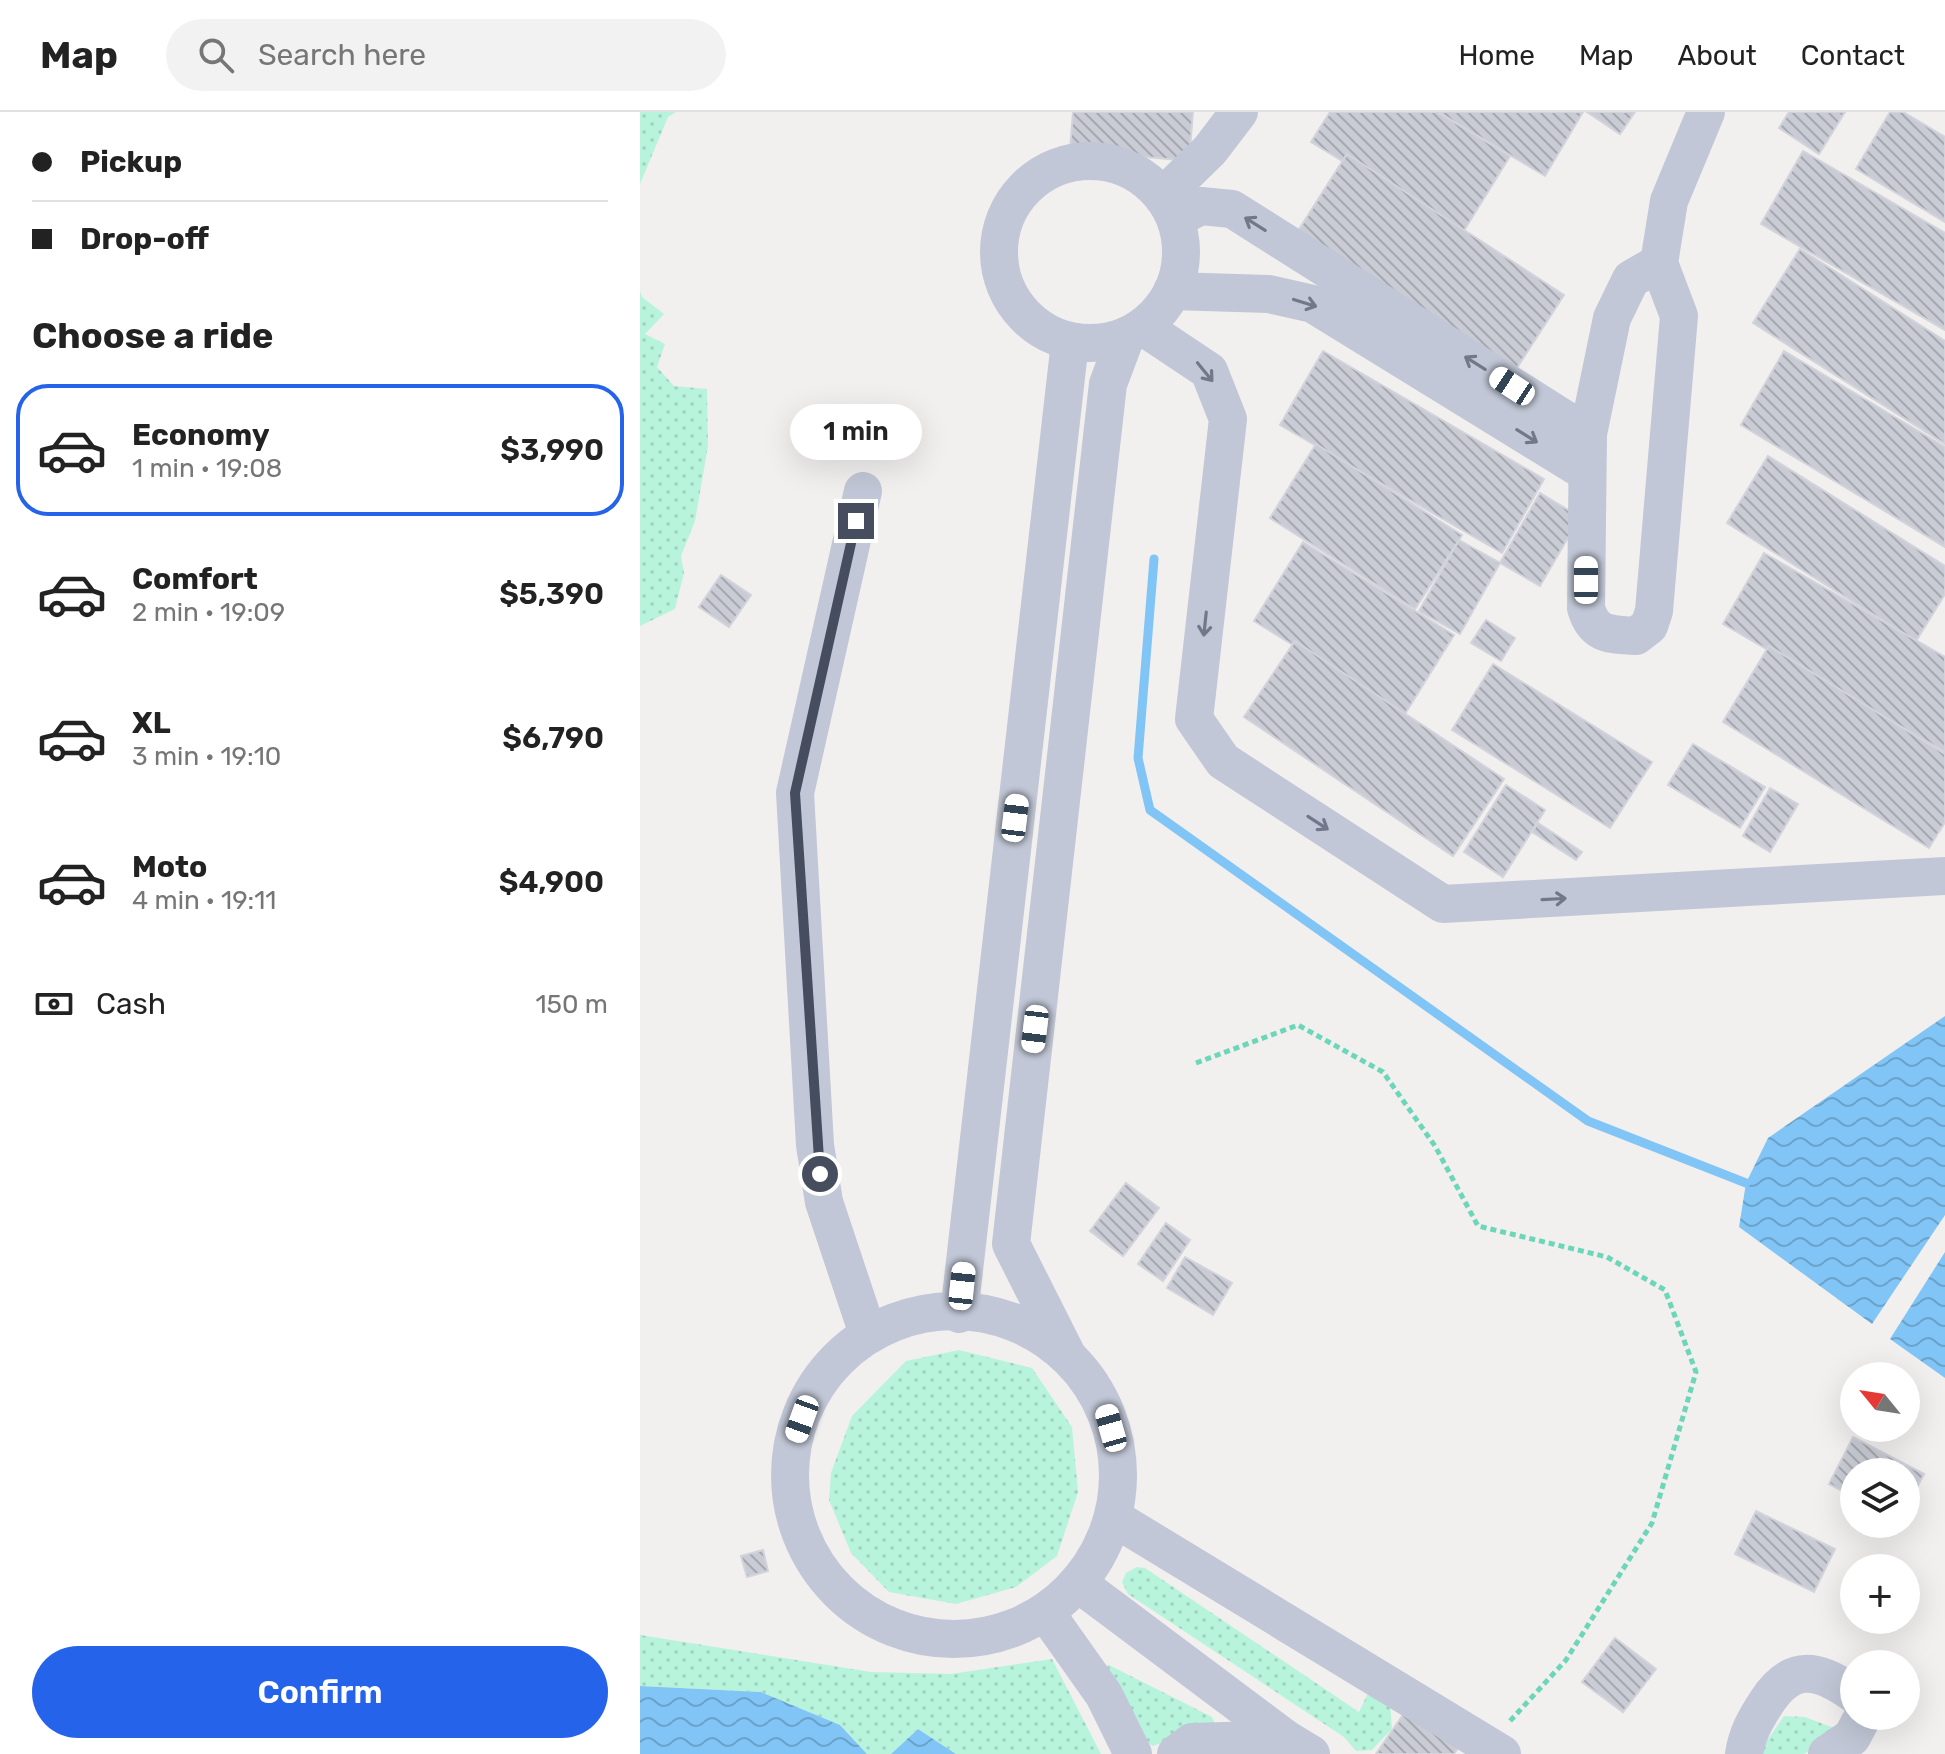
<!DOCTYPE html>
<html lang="en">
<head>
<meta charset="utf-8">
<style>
	body { margin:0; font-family:Rubik,sans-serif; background:#f2f2f2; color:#222; height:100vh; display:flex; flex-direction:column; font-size:30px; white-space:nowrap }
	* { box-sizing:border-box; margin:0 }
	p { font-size:26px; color:#767676 }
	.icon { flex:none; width:44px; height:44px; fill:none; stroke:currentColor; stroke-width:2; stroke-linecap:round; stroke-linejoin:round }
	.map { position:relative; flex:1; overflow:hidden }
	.sheet { display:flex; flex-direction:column; background:#fff; width:640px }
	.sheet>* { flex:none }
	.guide { display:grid; align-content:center; height:176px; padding:0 32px; background:#fff }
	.needle { width:52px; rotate:300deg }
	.controls { position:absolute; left:1200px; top:1250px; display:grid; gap:16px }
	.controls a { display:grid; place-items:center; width:80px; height:80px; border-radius:50%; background:#fff; box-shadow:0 8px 32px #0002; font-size:40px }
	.end { position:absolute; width:36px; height:36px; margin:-18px; border:10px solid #454d5f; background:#fff; box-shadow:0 0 0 4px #fff }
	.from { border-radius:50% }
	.bubble { position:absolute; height:56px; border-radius:28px; background:#fff; box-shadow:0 8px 32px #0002; font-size:26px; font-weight:600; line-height:56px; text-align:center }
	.car { position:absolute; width:24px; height:48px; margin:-24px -12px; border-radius:10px; box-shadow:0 0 6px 2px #0007; background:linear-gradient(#fff 24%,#345 0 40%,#fff 0 76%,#345 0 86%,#fff 0) }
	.guide b { display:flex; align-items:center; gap:28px; height:76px; font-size:30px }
	.guide b+b { border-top:2px solid #e0e0e0 }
	.guide i { width:20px; height:20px; background:#222 }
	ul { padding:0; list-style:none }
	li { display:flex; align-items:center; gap:24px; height:132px; margin:0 16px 12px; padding:0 16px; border:4px solid transparent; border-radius:32px }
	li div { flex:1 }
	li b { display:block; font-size:30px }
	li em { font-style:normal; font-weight:600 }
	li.on { border-color:#2563eb }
	li>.icon { width:72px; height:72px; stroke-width:1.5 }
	h2 { padding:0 32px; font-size:36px; line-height:96px }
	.pay { display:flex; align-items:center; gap:20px; height:88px; padding:0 32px; font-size:30px }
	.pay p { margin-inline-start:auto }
	.action { display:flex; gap:16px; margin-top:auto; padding:16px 32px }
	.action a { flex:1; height:92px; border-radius:48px; background:#2563eb; color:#fff; font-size:32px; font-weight:600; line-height:92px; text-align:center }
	header { display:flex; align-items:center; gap:48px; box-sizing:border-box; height:112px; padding:0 40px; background:#fff; border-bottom:2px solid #e0e0e0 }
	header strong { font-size:38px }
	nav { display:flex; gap:44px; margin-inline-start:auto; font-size:28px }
	.search { width:560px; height:72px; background:#f2f2f2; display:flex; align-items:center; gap:20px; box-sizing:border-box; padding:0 28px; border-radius:44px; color:#767676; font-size:30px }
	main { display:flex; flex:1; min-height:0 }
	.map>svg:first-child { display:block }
	.grass { fill:url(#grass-dots) }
	.water { fill:url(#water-waves) }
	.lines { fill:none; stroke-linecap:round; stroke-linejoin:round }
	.stream { stroke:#80c5f6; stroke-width:9 }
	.building { fill:url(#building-back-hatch); stroke:#d2d3db; stroke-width:2 }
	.path { stroke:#6cd6b9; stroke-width:5; stroke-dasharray:6 4; stroke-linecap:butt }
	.minor { stroke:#c1c7d6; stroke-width:38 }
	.oneway { stroke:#707889 }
	.route { stroke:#454d5f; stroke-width:10 }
</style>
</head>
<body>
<header>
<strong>Map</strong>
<div class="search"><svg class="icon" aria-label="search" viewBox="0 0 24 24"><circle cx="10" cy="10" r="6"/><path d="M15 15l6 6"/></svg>Search here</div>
<nav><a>Home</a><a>Map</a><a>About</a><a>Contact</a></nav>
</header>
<main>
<section class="sheet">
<div class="guide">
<b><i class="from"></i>Pickup</b>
<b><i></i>Drop-off</b>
</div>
<h2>Choose a ride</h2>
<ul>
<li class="on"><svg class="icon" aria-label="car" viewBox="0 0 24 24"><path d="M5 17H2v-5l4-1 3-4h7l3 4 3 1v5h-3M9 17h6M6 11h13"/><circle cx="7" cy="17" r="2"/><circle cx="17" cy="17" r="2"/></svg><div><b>Economy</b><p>1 min · 19:08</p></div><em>$3,990</em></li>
<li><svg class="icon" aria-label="car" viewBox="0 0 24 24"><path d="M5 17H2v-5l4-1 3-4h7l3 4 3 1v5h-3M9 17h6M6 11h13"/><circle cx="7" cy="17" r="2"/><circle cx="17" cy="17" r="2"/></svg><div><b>Comfort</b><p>2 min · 19:09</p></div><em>$5,390</em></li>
<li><svg class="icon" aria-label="car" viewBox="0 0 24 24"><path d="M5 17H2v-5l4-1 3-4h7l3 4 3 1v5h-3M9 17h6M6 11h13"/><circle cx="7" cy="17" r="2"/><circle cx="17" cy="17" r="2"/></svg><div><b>XL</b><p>3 min · 19:10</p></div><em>$6,790</em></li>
<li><svg class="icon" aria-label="car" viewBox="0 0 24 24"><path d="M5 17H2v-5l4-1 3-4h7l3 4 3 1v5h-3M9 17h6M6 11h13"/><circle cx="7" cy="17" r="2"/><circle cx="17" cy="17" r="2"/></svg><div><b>Moto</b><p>4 min · 19:11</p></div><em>$4,900</em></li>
</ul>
<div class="pay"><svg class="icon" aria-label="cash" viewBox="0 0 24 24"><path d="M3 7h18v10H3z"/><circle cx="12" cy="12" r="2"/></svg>Cash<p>150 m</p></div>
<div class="action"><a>Confirm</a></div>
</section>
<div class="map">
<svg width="1305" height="1642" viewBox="0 0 1305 1642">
	<defs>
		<pattern id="grass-dots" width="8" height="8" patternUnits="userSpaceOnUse" patternTransform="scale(2)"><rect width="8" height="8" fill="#b8f4dc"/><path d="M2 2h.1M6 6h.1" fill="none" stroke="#a0d3bf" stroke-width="1.8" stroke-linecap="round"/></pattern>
		<pattern id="water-waves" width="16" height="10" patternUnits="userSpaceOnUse" patternTransform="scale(2)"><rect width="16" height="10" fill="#80c5f6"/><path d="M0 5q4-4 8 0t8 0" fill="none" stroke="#6ba2ca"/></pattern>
		<pattern id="building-back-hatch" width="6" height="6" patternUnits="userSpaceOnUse" patternTransform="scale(2)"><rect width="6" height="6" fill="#caccd5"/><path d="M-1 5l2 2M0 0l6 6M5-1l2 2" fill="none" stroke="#a6a8b0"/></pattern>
	</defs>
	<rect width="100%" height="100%" fill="#f2efef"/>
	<g class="grass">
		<path d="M0,0H36L28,5L0,72Z"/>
		<path d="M0,179L2,185L24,202L5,222L25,232L17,255L34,274L67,277L68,334L55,409L41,444L44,461L35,497L0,514Z"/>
		<path d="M319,1238L392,1256L432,1315L438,1380L417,1444L376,1475L316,1492L249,1480L211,1441L189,1388L191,1361L212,1304L266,1249Z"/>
		<path d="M497,1455L505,1456L719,1600L727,1583L750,1588L752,1617L732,1638L716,1639L704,1625L488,1482L482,1470L486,1461Z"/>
		<path d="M0,1523L231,1560L311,1562L412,1547L461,1642H316L278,1617L251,1642H227L200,1613L121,1580L0,1574Z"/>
		<path d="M469,1553L572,1605L575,1612L513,1634L505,1629L459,1556Z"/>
		<path d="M1144,1604L1165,1605L1202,1619L1164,1642H1118Z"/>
	</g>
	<g class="water">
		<path d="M1305,904V1103L1232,1212L1099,1115L1106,1071L1128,1026Z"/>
		<path d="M1305,1140V1266L1250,1227Z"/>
		<path d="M0,1574L121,1580L200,1613L227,1642H0Z"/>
		<path d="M278,1617L316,1642H251Z"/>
	</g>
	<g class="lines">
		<path class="stream" d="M514,447L498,646L510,698L948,1009L1106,1071"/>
	</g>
	<g class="building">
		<path d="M433,0H553L549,49L430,38Z"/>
		<path d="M690,0H797L870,44L822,122L671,30Z"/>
		<path d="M798,0H943L905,64Z"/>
		<path d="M947,0H995L980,22Z"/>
		<path d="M1149,0H1205L1179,42L1139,16Z"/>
		<path d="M1250,0H1263L1305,25V110L1216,57Z"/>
		<path d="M1163,39L1305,121V218L1121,112Z"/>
		<path d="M707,42L924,183L873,262L656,122Z"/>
		<path d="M1160,137L1305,229V332L1113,211Z"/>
		<path d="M683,239L904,367L862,441L640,313Z"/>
		<path d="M1144,239L1305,335V435L1101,313Z"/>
		<path d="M676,332L822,423L775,497L630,406Z"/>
		<path d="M1128,344L1305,454V482L1276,529L1087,411Z"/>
		<path d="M900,381L940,405L900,474L860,451Z"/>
		<path d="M819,428L860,451L820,522L779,499Z"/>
		<path d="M663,430L814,523L765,602L614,509Z"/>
		<path d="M1124,441L1305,545V640L1083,512Z"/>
		<path d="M81,463L111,483L89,515L59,495Z"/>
		<path d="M846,508L875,526L861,549L831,531Z"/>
		<path d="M655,529L864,667L813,744L604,605Z"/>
		<path d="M1129,534L1305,642V710L1289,736L1083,610Z"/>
		<path d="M853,552L1012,650L970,716L812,618Z"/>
		<path d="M1053,632L1125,675L1100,716L1028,673Z"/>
		<path d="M866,673L905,698L863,765L824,740Z"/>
		<path d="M1130,676L1158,692L1130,740L1103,724Z"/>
		<path d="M898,711L942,740L936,748L892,720Z"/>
		<path d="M486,1071L519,1096L483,1144L450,1119Z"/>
		<path d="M526,1111L550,1128L523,1169L498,1152Z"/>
		<path d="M545,1145L592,1171L573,1203L527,1176Z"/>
		<path d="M1213,1325L1284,1362L1266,1397V1360H1214V1385L1189,1372Z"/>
		<path d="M1116,1399L1195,1437L1174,1480L1095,1442Z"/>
		<path d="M123,1438L128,1459L107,1465L101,1444Z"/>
		<path d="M975,1526L1016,1557L983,1600L942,1570Z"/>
		<path d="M780,1578L833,1613L814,1642H736Z"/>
	</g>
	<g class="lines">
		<path class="path" d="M556,951L658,913L743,960L795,1034L838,1114L967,1145L1025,1178L1056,1260L1012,1411L926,1548L870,1609"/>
		<g class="minor">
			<circle cx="450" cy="140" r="91"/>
			<path d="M523,84L570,38L599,0"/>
			<path d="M537,106L561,94L592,97L948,322"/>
			<path d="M1019,151L1039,204L1014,499L1009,514L996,524C970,522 954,524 946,496L948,322L972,206L991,167L1019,151L1029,89L1066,0"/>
			<path d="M532,179L629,182L673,192L946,360"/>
			<path d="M503,215L569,259L588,307L554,607L583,649L803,792L1305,764"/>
			<path d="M223,379L155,681L175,1033L184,1090L228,1222"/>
			<circle cx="314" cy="1363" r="164"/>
			<path d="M319,1202L430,230"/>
			<path d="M425,1239L371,1132L468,272L486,224"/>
			<path d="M474,1406L862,1642"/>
			<path d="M439,1472L646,1627L671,1642"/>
			<path d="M406,1501L464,1583L493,1642"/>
			<path d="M536,1642L552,1630L646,1627"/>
			<path d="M1104,1642C1107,1622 1115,1608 1126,1591C1152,1550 1179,1557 1214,1582"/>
			<path d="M1187,1642L1212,1625L1223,1604"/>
		</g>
	</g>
	<defs><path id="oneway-shaft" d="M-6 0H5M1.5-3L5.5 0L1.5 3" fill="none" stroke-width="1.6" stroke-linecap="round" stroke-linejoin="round" transform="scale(2)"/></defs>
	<g class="oneway">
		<use href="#oneway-shaft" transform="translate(615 112) rotate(-148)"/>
		<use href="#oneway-shaft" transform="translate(665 191) rotate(17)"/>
		<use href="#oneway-shaft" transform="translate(835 251) rotate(-148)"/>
		<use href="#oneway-shaft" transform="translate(565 260) rotate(51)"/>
		<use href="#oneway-shaft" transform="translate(887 324) rotate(32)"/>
		<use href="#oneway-shaft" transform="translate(565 512) rotate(96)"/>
		<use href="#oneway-shaft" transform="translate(678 711) rotate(33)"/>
		<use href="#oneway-shaft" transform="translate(914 787) rotate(-3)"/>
	</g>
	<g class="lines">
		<path class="route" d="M180,1062L155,681L216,409"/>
	</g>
</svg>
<div class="controls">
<a><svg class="needle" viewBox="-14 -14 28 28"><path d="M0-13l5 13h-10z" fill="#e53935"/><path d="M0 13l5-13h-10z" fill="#767676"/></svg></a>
<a><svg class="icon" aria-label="layers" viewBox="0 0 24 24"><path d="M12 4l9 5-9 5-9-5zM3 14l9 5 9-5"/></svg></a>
<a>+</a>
<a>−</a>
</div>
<i class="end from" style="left:180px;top:1062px"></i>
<i class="end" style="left:216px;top:409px"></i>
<div class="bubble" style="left:150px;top:292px;width:132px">1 min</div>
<i class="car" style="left:872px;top:274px;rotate:303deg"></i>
<i class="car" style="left:946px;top:468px;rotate:0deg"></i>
<i class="car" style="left:375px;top:706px;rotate:7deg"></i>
<i class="car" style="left:395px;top:917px;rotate:187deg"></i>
<i class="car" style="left:322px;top:1174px;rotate:6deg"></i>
<i class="car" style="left:162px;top:1307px;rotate:200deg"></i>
<i class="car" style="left:471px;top:1316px;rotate:344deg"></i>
</div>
</main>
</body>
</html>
